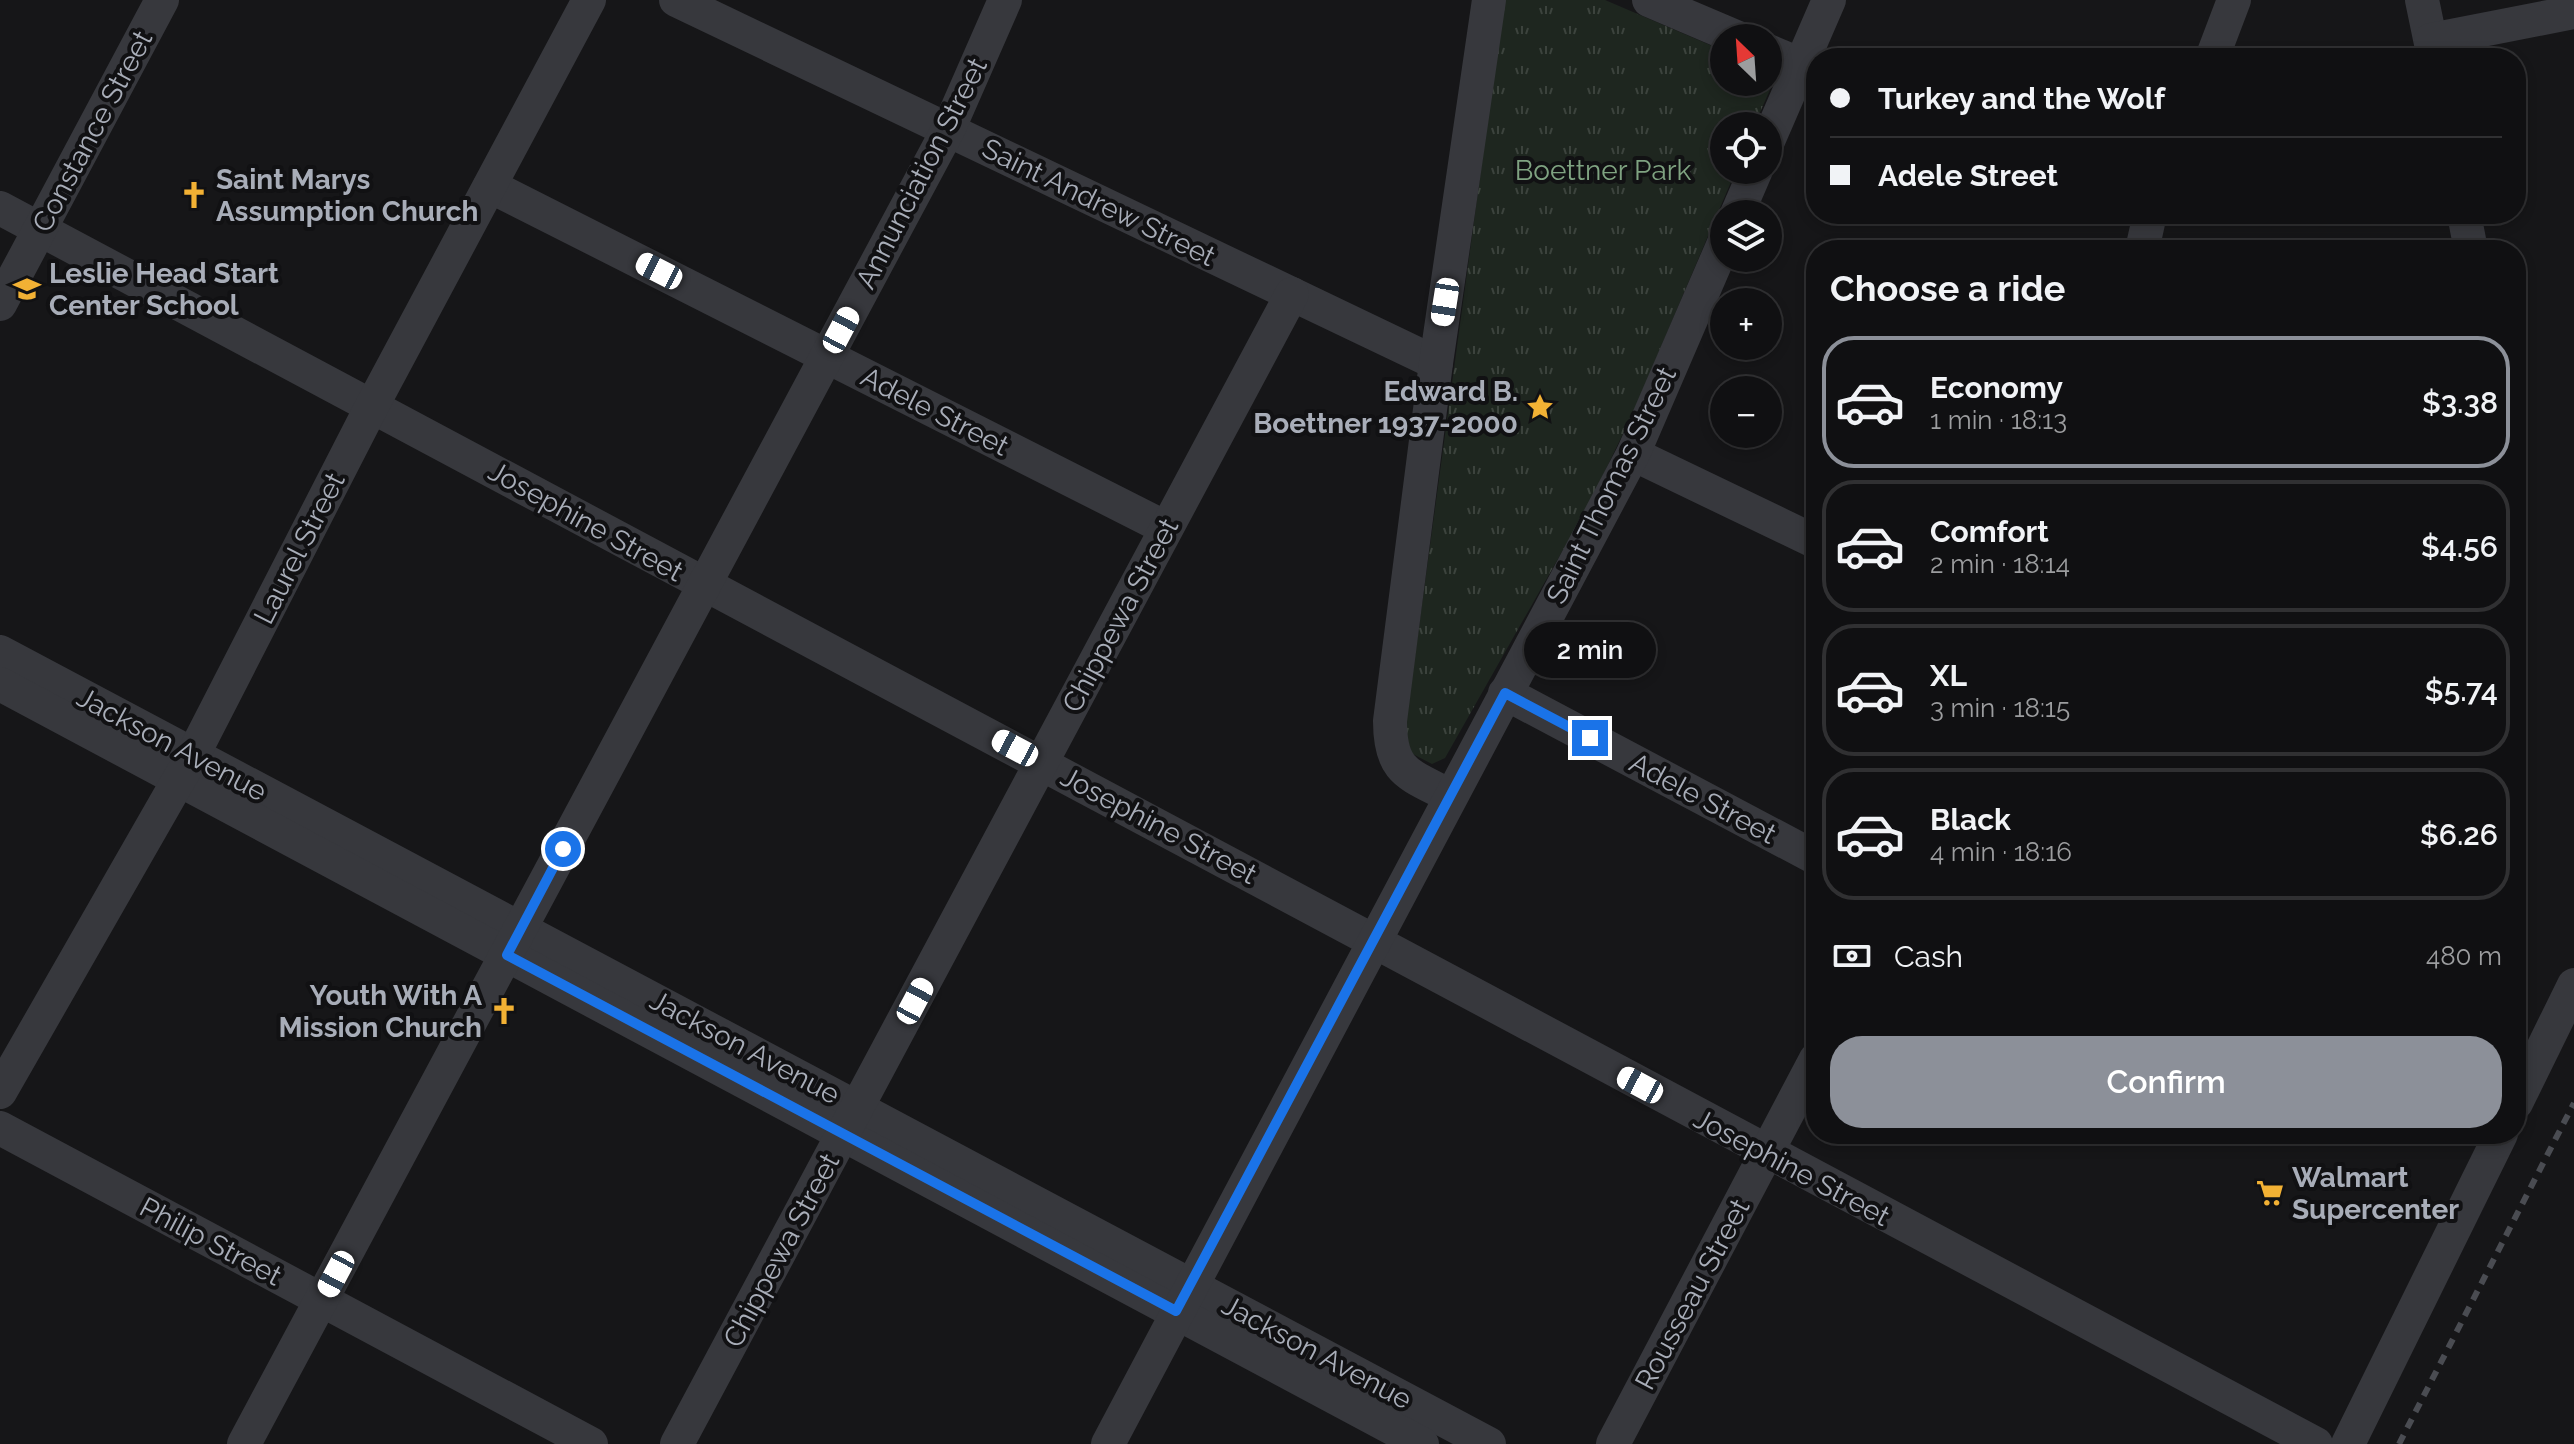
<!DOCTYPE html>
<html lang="en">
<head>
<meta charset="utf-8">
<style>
	body { margin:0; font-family:Raleway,sans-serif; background:#1e1e20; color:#f1f3f6; height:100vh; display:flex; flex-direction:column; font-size:30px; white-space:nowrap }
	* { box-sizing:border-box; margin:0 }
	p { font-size:26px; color:#9c9d9f }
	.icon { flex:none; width:44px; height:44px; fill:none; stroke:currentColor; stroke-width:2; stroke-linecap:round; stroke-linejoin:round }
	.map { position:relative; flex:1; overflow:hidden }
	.details { position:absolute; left:1806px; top:240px; width:720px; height:904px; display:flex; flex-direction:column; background:#101012; border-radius:32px; box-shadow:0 4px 12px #0003,0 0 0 2px #303032 }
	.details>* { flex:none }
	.top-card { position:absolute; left:1806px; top:48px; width:720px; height:176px; border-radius:32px; box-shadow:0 4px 12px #0003,0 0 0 2px #303032; display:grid; align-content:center; height:176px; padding:0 24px; background:#101012 }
	.needle { width:52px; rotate:335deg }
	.controls { position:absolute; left:1710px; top:24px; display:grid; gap:16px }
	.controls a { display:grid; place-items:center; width:72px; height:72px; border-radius:50%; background:#101012; box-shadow:0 4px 12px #0003,0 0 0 2px #303032; font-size:40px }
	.end { position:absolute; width:36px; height:36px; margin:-18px; border:10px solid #1a73e8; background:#fff; box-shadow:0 0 0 4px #fff }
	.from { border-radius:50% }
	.bubble { position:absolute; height:56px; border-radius:28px; background:#101012; box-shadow:0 4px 12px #0003,0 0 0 2px #303032; font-size:26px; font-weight:600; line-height:56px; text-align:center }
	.car { position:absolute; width:24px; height:48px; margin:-24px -12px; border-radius:10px; box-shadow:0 0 6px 2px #0007; background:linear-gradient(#fff 24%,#345 0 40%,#fff 0 76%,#345 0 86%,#fff 0) }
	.top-card b { display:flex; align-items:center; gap:28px; height:76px; font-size:30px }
	.top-card b+b { border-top:2px solid #303032 }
	.top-card i { width:20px; height:20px; background:#f1f3f6 }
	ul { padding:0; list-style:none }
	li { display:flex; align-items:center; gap:24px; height:132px; margin:0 16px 12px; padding:0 8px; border:4px solid #303032; border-radius:32px }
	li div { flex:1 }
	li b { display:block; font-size:30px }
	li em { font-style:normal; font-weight:600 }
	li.on { border-color:#8c9099 }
	li>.icon { width:72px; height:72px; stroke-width:1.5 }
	h2 { padding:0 24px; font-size:36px; line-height:96px }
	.pay { display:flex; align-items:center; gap:20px; height:88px; padding:0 24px; font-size:30px }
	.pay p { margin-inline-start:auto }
	.cta { display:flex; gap:16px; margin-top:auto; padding:16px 24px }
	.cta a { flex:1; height:92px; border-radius:32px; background:#8c9099; color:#fff; font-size:32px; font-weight:600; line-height:92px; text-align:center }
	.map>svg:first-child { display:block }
	.park { fill:url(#park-tufts) }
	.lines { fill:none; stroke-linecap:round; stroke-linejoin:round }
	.minor { stroke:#37383d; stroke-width:34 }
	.rail { stroke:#4a4c52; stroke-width:6; stroke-dasharray:10 8; stroke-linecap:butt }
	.route { stroke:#1a73e8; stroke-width:10 }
	.labels { text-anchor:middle; stroke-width:8; stroke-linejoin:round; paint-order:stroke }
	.street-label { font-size:28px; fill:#a8adb8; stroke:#111113 }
	.park-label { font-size:28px; fill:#7fa381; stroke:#111113 }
	.poi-label { font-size:28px; font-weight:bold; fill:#a8adb8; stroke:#111113; text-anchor:start }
</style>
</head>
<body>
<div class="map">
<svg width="2574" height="1444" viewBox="0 0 2574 1444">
	<defs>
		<pattern id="park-tufts" width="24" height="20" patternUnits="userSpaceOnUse" patternTransform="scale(2)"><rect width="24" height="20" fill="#1e261f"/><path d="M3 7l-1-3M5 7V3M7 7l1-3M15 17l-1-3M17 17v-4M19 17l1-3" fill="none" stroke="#3c433d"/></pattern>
	</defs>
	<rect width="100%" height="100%" fill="#161618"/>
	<path class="park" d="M1504,0H1605L1724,51V82H1768V72L1772,85L1754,126H1724V170H1736L1632,415L1589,504L1445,758L1432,764L1409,752L1405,730Z"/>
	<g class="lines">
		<g class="minor">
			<path d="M676,0L1436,363"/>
			<path d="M1649,0L1738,38"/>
			<path d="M2422,0L2434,58"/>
			<path d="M2431,40L2574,12"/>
			<path d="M1768,51L1816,71"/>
			<path d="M2212,58L2234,0"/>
			<path d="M1768,141L1829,0"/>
			<path d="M490,186L1166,528"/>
			<path d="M0,208L2316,1444"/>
			<path d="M1737,214L1756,170"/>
			<path d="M2464,214L2471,250"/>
			<path d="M2142,250L2150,214"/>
			<path d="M0,304L162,0"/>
			<path d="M1633,454L1816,542"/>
			<path d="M0,652L1489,1444"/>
			<path d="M0,684L1422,1444"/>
			<path d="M1505,693L1816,858"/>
			<path d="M1450,796C1409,774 1390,773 1390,721L1436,363L1489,0"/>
			<path d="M0,1092L193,755L373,404L589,0"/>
			<path d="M2516,1103L2574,985"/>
			<path d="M0,1128L591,1444"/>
			<path d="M244,1444L948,130L1005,0"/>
			<path d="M677,1444L1292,294"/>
			<path d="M1108,1444L1633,454L1724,243"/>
			<path d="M1613,1444L1816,1059"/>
			<path d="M2348,1444L2501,1134"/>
		</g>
		<path class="rail" d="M2399,1444L2574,1103"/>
	</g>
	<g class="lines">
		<path class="route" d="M563,849L507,955L1176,1311L1505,693L1590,738"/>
	</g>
	<defs>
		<g id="church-bare" transform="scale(2.16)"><path d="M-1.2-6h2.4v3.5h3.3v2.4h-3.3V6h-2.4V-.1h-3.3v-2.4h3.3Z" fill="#f2b134" stroke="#111113" stroke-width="2.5" paint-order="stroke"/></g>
		<g id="school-bare" transform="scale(2.16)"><path d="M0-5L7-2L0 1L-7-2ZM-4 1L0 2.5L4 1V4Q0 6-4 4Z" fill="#f2b134" stroke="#111113" stroke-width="2.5" paint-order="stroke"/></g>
		<g id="sight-bare" transform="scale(2.16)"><path d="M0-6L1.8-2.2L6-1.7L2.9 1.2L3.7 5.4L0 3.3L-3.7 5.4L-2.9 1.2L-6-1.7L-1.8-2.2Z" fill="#f2b134" stroke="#111113" stroke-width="2.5" paint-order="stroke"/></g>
		<g id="supermarket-bare" transform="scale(2.16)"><path d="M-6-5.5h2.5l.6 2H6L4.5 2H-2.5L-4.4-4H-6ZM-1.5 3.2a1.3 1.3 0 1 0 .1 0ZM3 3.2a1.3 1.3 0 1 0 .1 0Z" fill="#f2b134" stroke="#111113" stroke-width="2.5" paint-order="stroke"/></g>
	</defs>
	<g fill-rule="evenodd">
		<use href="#church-bare" x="194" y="195"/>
		<use href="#school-bare" x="27" y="289"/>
		<use href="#sight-bare" x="1540" y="407"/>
		<use href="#church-bare" x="504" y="1011"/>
		<use href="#supermarket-bare" x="2270" y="1193"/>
	</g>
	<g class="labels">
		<g class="street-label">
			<text transform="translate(92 131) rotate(-62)" y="10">Constance Street</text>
			<text transform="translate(921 173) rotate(-63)" y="10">Annunciation Street</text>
			<text transform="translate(1099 202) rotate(26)" y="10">Saint Andrew Street</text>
			<text transform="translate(935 411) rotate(27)" y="10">Adele Street</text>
			<text transform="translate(1611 485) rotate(-64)" y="10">Saint Thomas Street</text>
			<text transform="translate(586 521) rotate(29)" y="10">Josephine Street</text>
			<text transform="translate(299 548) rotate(-63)" y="10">Laurel Street</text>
			<text transform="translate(1120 615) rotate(-62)" y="10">Chippewa Street</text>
			<text transform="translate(172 744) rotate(28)" y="10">Jackson Avenue</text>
			<text transform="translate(1703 798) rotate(28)" y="10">Adele Street</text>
			<text transform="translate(1159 825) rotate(28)" y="10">Josephine Street</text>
			<text transform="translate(745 1047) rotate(28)" y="10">Jackson Avenue</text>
			<text transform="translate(1792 1167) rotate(28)" y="10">Josephine Street</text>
			<text transform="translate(211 1241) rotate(28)" y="10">Philip Street</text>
			<text transform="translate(781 1250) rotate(-62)" y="10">Chippewa Street</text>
			<text transform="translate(1692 1294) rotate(-62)" y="10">Rousseau Street</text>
			<text transform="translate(1317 1352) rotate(28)" y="10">Jackson Avenue</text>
		</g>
		<g class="park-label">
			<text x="1603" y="180">Boettner Park</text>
		</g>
		<g class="poi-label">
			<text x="216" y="189">Saint Marys<tspan x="216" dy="32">Assumption Church</tspan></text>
			<text x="49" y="283">Leslie Head Start<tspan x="49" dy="32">Center School</tspan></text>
			<text x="1518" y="401" text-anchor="end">Edward B.<tspan x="1518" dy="32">Boettner 1937-2000</tspan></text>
			<text x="482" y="1005" text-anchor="end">Youth With A<tspan x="482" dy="32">Mission Church</tspan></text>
			<text x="2292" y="1187">Walmart<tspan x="2292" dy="32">Supercenter</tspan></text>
		</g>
	</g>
</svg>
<div class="controls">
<a><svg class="needle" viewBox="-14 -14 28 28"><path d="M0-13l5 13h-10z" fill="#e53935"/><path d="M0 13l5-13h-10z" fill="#9c9d9f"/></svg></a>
<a><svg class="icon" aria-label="locate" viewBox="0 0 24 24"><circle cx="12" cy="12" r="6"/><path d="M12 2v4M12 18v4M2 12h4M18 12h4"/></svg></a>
<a><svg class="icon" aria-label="layers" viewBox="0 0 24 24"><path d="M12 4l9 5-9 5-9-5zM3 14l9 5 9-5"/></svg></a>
<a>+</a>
<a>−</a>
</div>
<i class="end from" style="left:563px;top:849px"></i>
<i class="end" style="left:1590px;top:738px"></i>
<div class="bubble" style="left:1524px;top:622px;width:132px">2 min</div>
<i class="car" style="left:659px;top:271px;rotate:297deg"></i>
<i class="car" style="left:1445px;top:302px;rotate:189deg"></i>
<i class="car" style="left:841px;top:330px;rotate:28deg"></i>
<i class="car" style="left:1015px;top:748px;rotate:298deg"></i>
<i class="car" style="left:915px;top:1001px;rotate:28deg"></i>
<i class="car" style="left:1640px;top:1085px;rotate:298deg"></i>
<i class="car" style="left:336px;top:1274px;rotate:208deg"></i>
<div class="top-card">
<b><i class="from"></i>Turkey and the Wolf</b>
<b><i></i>Adele Street</b>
</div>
<section class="details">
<h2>Choose a ride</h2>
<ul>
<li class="on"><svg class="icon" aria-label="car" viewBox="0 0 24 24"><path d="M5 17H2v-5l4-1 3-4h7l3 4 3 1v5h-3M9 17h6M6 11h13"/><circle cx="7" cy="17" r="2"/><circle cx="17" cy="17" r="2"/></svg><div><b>Economy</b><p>1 min · 18:13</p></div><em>$3.38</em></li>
<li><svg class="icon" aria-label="car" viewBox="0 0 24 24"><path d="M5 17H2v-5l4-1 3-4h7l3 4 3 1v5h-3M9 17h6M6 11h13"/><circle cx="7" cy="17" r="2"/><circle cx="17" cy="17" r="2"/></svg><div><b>Comfort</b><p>2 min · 18:14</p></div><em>$4.56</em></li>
<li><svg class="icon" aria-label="car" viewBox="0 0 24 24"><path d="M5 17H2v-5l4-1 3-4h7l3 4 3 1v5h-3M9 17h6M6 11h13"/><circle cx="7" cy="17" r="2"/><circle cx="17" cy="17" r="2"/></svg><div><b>XL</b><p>3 min · 18:15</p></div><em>$5.74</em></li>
<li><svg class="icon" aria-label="car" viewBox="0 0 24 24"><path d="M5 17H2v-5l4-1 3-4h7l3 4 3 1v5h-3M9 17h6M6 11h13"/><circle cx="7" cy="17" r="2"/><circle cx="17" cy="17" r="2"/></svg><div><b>Black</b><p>4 min · 18:16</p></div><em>$6.26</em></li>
</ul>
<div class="pay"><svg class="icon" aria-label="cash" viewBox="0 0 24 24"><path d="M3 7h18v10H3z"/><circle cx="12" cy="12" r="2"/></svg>Cash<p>480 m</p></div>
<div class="cta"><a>Confirm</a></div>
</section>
</div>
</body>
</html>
